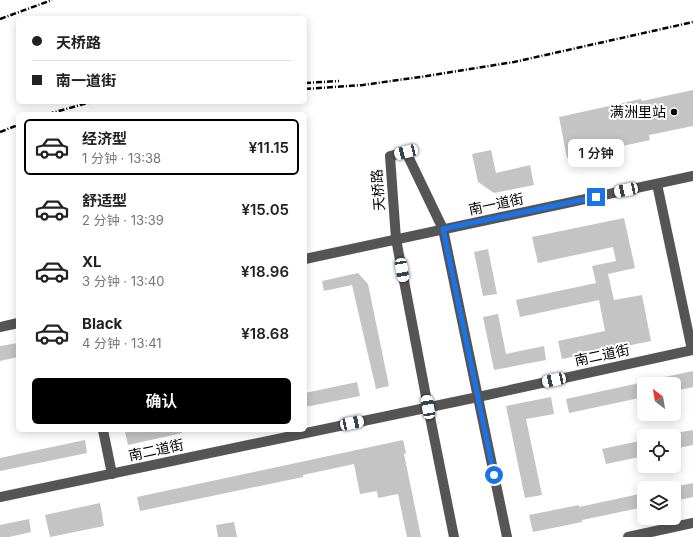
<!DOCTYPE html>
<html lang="zh">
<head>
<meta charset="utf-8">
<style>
	body { margin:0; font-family:Inter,"Noto Sans SC",sans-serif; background:#f2f2f2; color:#222; height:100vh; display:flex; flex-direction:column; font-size:15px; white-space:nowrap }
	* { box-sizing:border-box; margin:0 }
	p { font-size:13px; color:#767676 }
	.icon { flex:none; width:22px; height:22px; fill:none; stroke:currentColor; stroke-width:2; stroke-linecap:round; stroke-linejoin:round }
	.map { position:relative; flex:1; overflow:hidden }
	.drawer { position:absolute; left:16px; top:112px; width:291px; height:320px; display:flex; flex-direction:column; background:#fff; border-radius:6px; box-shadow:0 2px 10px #0003 }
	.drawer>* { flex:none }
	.top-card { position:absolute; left:16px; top:16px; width:291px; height:88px; border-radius:6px; box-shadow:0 2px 10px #0003; display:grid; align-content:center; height:88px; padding:0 16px; background:#fff }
	.needle { width:26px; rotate:329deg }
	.tools { position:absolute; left:637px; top:377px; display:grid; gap:8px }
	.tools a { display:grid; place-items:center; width:44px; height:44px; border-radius:6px; background:#fff; box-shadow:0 2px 10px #0003; font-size:20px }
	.end { position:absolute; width:18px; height:18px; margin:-9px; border:5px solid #1a73e8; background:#fff; box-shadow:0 0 0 2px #fff }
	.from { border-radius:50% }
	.bubble { position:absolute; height:28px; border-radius:6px; background:#fff; box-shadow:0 2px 10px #0003; font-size:13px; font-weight:600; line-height:28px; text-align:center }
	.car { position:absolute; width:12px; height:24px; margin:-12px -6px; border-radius:5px; box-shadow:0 0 3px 1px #0007; background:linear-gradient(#fff 24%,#345 0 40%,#fff 0 76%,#345 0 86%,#fff 0) }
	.top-card b { display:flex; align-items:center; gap:14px; height:38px; font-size:15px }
	.top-card b+b { border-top:1px solid #e0e0e0 }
	.top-card i { width:10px; height:10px; background:#222 }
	ul { padding:7px 0 0; list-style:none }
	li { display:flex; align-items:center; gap:12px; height:56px; margin:0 8px 6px; padding:0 8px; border:2px solid transparent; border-radius:6px }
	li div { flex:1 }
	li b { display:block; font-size:15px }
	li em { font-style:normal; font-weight:600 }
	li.selected { border-color:#000 }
	li>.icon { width:36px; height:36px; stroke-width:1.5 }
	.button { display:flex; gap:8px; margin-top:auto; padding:8px 16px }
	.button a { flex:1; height:46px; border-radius:6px; background:#000; color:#fff; font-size:16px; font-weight:600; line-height:46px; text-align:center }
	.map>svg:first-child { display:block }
	.building { fill:#c4c4c4 }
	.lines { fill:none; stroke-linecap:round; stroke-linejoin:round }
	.minor { stroke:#555; stroke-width:10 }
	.rail { stroke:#000; stroke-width:2.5; stroke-dasharray:6 2 1 2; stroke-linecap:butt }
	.route { stroke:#1a73e8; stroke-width:5 }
	.poi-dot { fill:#000; stroke:#fff; stroke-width:1.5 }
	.labels { text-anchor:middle; stroke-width:4; stroke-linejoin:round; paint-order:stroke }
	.poi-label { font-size:14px; fill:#000; stroke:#fff; text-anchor:end }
	.street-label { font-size:14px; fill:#000; stroke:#fff }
</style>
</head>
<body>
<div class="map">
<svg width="693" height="537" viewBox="0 0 693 537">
	<rect width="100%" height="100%" fill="#fff"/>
	<g class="building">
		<path d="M693,90V126L649,135L650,140L567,158L559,117L641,99L642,101Z"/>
		<path d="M491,150L496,173L530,165L534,185L494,193L478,182L472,154Z"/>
		<path d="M624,218L635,268L608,274L614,300L642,295L651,341L562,359L558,341L605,331L599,300L520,317L516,300L596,283L592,266L616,261L613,247L538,263L532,237Z"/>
		<path d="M488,249L497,294L483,296L474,252Z"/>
		<path d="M358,273L368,284L389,386L376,389L352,285L324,291L322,281Z"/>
		<path d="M498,314L506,354L544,346L546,360L494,370L483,317Z"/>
		<path d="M18,343V357L0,361V346Z"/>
		<path d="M693,371V387L674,391V384H646V381Z"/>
		<path d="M357,382L360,396L305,407V393Z"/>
		<path d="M644,382V397L569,413L566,399Z"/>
		<path d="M551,397L554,414L526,419L542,495L525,498L506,406Z"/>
		<path d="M135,430H182V433L128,445L125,432Z"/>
		<path d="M693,430V445L678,448L675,433Z"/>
		<path d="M85,440L87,453L0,471V458Z"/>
		<path d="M403,440L406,453L404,454L421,537H407L398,494L378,498L377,491L360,494L354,464L303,475V477L140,511L137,497Z"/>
		<path d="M644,440V456L606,464L602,449Z"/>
		<path d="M693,483V497L674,501V487Z"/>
		<path d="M644,493V507L582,520V522L533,532L529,515L579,505V507Z"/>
		<path d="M100,503L104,526L50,537L45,515Z"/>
		<path d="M29,519L31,532L9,537H0V525Z"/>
		<path d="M234,522L237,537H218L216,525Z"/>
	</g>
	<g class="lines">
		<g class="minor">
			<path d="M657,184L692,350"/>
			<path d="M305,259L693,176"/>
			<path d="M0,327L18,323"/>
			<path d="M103,430L112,474"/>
			<path d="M0,497L478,397L693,350"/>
			<path d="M454,537L428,407L396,239L390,156L406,152L443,229L507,537"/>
			<path d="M628,537L693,523"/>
		</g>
		<g class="rail">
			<path d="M0,19L52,0"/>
			<path d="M305,83L339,81"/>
			<path d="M305,89L363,85L427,76L514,62L693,22"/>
			<path d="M48,114L91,102"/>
			<path d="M0,132L18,125"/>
		</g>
	</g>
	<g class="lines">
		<path class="route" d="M494,475L443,229L596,197"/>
	</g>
	<circle class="poi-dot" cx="674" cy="112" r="4"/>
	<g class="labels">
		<g class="poi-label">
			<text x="666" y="117">满洲里站</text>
		</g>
		<g class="street-label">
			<text transform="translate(378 190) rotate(-94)" y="5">天桥路</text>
			<text transform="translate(496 204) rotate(-12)" y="5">南一道街</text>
			<text transform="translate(602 355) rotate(-12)" y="5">南二道街</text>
			<text transform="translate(156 450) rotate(-12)" y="5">南二道街</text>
		</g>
	</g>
</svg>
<div class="tools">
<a><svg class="needle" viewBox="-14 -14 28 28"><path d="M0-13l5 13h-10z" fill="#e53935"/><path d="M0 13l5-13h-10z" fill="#767676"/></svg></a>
<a><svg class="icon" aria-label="locate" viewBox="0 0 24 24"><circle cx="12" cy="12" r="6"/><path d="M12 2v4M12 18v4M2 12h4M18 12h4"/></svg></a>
<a><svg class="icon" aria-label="layers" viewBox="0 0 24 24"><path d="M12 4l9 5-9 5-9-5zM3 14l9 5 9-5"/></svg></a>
</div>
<i class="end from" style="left:494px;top:475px"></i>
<i class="end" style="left:596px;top:197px"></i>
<div class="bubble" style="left:568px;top:139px;width:56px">1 分钟</div>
<i class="car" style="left:406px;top:152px;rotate:256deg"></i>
<i class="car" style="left:626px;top:190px;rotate:258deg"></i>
<i class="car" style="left:402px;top:270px;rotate:170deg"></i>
<i class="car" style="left:554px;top:380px;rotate:258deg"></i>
<i class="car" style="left:428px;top:407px;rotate:350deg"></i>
<i class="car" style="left:352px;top:423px;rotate:78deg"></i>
<div class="top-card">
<b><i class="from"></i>天桥路</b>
<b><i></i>南一道街</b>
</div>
<section class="drawer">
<ul>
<li class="selected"><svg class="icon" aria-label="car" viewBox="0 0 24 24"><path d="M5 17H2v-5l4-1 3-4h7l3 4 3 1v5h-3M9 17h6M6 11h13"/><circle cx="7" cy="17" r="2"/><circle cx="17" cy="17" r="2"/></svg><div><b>经济型</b><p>1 分钟 · 13:38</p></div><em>¥11.15</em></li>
<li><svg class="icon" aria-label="car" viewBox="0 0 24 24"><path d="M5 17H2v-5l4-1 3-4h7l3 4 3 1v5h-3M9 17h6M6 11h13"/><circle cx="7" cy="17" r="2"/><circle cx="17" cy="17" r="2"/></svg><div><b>舒适型</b><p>2 分钟 · 13:39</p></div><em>¥15.05</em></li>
<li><svg class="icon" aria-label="car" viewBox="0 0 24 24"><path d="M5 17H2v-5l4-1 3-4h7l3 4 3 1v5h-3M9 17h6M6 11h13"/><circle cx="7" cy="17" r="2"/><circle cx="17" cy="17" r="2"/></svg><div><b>XL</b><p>3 分钟 · 13:40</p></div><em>¥18.96</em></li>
<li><svg class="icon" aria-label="car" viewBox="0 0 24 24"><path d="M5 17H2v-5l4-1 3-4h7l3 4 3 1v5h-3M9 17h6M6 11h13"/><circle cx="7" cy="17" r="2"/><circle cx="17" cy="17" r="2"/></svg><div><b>Black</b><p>4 分钟 · 13:41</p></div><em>¥18.68</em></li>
</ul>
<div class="button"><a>确认</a></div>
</section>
</div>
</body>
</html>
